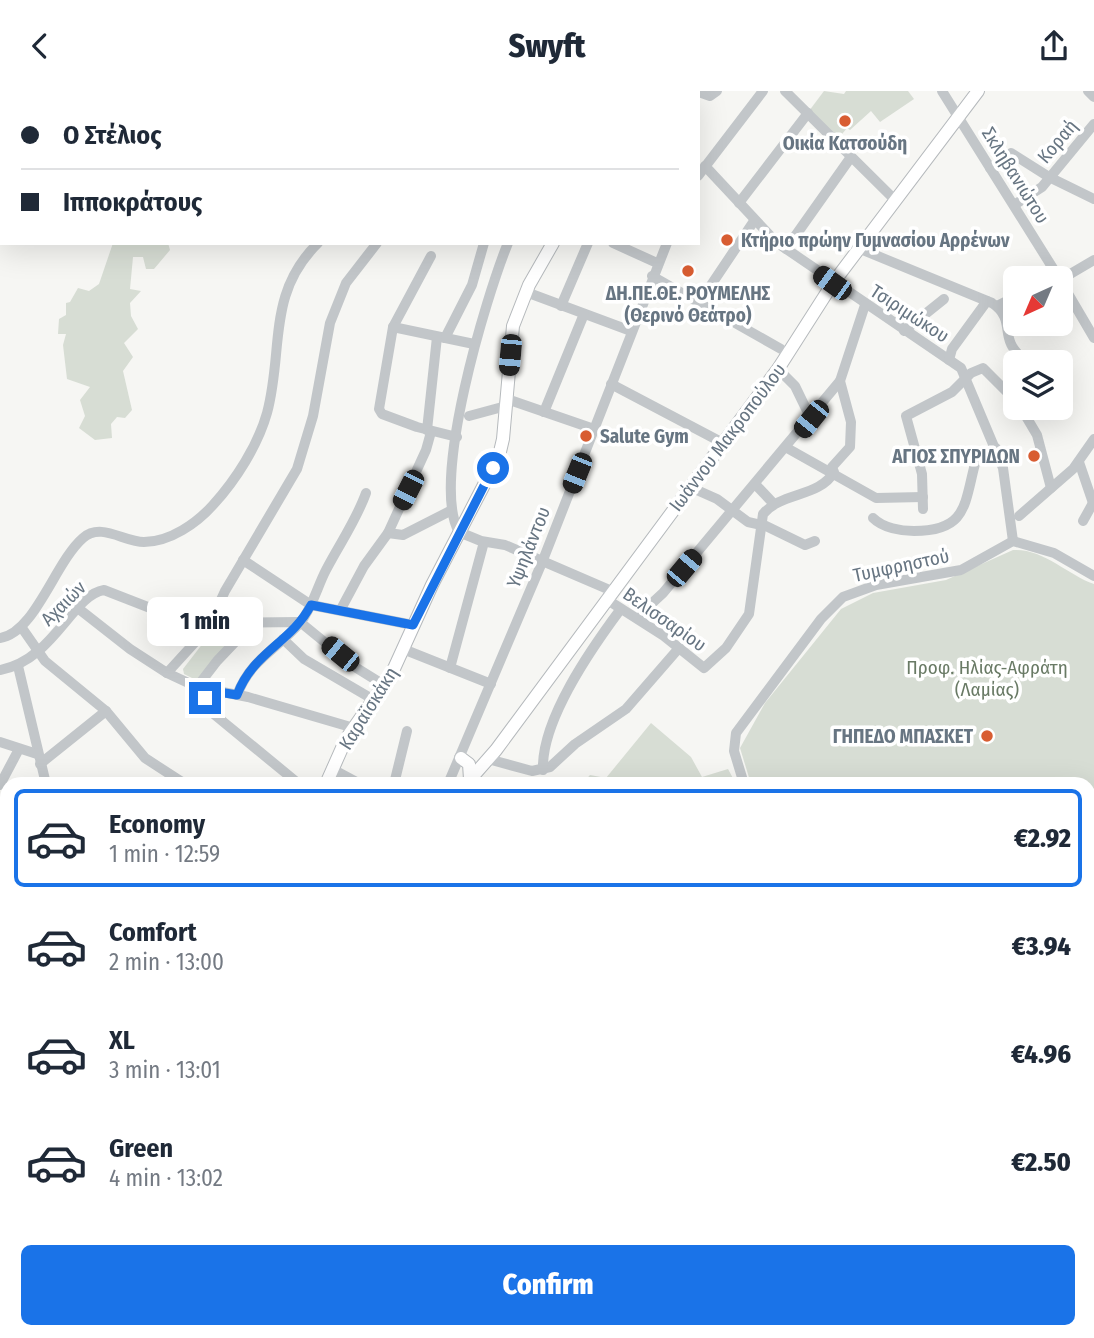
<!DOCTYPE html>
<html lang="en">
<head>
<meta charset="utf-8">
<style>
	body { margin:0; font-family:"Fira Sans Condensed",sans-serif; background:#f2f2f3; color:#1f2937; height:100vh; display:flex; flex-direction:column; font-size:26px; white-space:nowrap }
	* { box-sizing:border-box; margin:0 }
	p { font-size:23px; color:#747a83 }
	.icon { flex:none; width:38px; height:38px; fill:none; stroke:currentColor; stroke-width:2; stroke-linecap:round; stroke-linejoin:round }
	.map { position:relative; flex:1; overflow:hidden }
	.side { position:absolute; left:0px; top:686px; width:1096px; height:562px; display:flex; flex-direction:column; background:#fff; border-radius:21px 21px 0 0; box-shadow:0 7px 28px #0002 }
	.side>* { flex:none }
	.banner { position:absolute; left:0px; top:0px; width:700px; height:154px; box-shadow:0 7px 28px #0002; display:grid; align-content:center; height:154px; padding:0 21px; background:#fff }
	.needle { width:46px; rotate:224deg }
	.fabs { position:absolute; left:1003px; top:175px; display:grid; gap:14px }
	.fabs a { display:grid; place-items:center; width:70px; height:70px; border-radius:10px; background:#fff; box-shadow:0 7px 28px #0002; font-size:35px }
	.end { position:absolute; width:32px; height:32px; margin:-16px; border:9px solid #1a73e8; background:#fff; box-shadow:0 0 0 4px #fff }
	.from { border-radius:50% }
	.bubble { position:absolute; height:49px; border-radius:10px; background:#fff; box-shadow:0 7px 28px #0002; font-size:23px; font-weight:800; line-height:49px; text-align:center }
	.car { position:absolute; width:21px; height:42px; margin:-21px -10px; border-radius:9px; box-shadow:0 0 5px 2px #0007; background:linear-gradient(#222 24%,#8ab4d8 0 40%,#222 0 76%,#8ab4d8 0 86%,#222 0) }
	.banner b { display:flex; align-items:center; gap:24px; height:66px; font-size:26px }
	.banner b+b { border-top:2px solid #e0e1e3 }
	.banner i { width:18px; height:18px; background:#1f2937 }
	ul { padding:12px 0 0; list-style:none }
	li { display:flex; align-items:center; gap:21px; height:98px; margin:0 14px 10px; padding:0 7px; border:4px solid transparent; border-radius:10px }
	li div { flex:1 }
	li b { display:block; font-size:26px }
	li em { font-style:normal; font-weight:800 }
	li.active { border-color:#1a73e8 }
	li>.icon { width:63px; height:63px; stroke-width:1.5 }
	.cta { display:flex; gap:14px; margin-top:auto; padding:14px 21px }
	.cta a { flex:1; height:80px; border-radius:10px; background:#1a73e8; color:#fff; font-size:28px; font-weight:800; line-height:80px; text-align:center }
	header { display:flex; justify-content:space-between; align-items:center; height:91px; padding:0 21px; background:#fff; font-size:32px; font-weight:800 }
	.map>svg:first-child { display:block }
	.green { fill:#d7ddd4 }
	.lines { fill:none; stroke-linecap:round; stroke-linejoin:round }
	.major-casing { stroke:#b5b9bc; stroke-width:14 }
	.minor { stroke:#c2c6c9; stroke-width:10 }
	.major { stroke:#fff; stroke-width:12 }
	.route { stroke:#1a73e8; stroke-width:9 }
	.poi-dot { fill:#d85d32; stroke:#fff; stroke-width:2.5 }
	.labels { text-anchor:middle; stroke-width:7; stroke-linejoin:round; paint-order:stroke }
	.street-label { font-size:19px; fill:#677582; stroke:#fff }
	.poi-label { font-size:19px; font-weight:bold; fill:#677582; stroke:#fff }
	.park-label { font-size:19px; fill:#697a65; stroke:#fff }
</style>
</head>
<body>
<header><svg class="icon" aria-label="back" viewBox="0 0 24 24"><path d="M15 5l-7 7 7 7"/></svg>Swyft<svg class="icon" aria-label="share" viewBox="0 0 24 24"><path d="M12 15V3M7 8l5-5 5 5M5 13v7h14v-7"/></svg></header>
<div class="map">
<svg width="1094" height="1247" viewBox="0 0 1094 1247">
	<rect width="100%" height="100%" fill="#f6f6f3"/>
	<g class="green">
		<path d="M824,0L844,3L846,0H908L914,8L880,31L871,20L850,39L847,37L838,48L809,20Z"/>
		<path d="M113,152H168L170,159L154,178H146L143,166H133L130,198L141,200L130,212L131,225L138,238L124,252L133,266L123,280L132,319L125,327L117,326L111,333L112,347L95,349L79,337L85,325L80,309L90,296L67,288L63,254L66,243H58L59,228L66,224V212L70,211L78,197L89,200L99,193Z"/>
		<path d="M1013,459C1043,457 1068,484 1094,493V1247H719L720,1241H1088V693H751L740,657L765,612L841,518L873,502L946,489Z"/>
		<path d="M217,534H229L244,540L198,590L184,583L183,578Z"/>
		<path d="M651,632L691,666L702,686L728,678L736,693H582L590,684L606,687Z"/>
		<path d="M0,760L5,764L7,762V900H0Z"/>
		<path d="M7,938V1163L0,1149V945Z"/>
	</g>
	<g class="lines">
		<g class="major-casing">
			<g id="major">
				<path d="M645,2L646,0"/>
				<path d="M461,667L469,673L470,688"/>
				<path d="M326,693L346,648L392,582L432,494L499,365L503,348L513,235L529,194L553,152"/>
				<path d="M466,693L496,659L778,278L833,192L978,0"/>
				<path d="M1088,920L1094,917"/>
				<path d="M176,1247L181,1241"/>
				<path d="M713,1247V1241"/>
			</g>
		</g>
		<g class="minor">
			<path d="M613,0V2"/>
			<path d="M696,0L710,5L717,0"/>
			<path d="M785,0L894,108"/>
			<path d="M942,0L1059,187"/>
			<path d="M1088,0L1094,6"/>
			<path d="M187,2V0"/>
			<path d="M452,2V0"/>
			<path d="M588,2V0"/>
			<path d="M705,75L776,151L961,277L1003,377L1013,450"/>
			<path d="M990,77L1011,62L1049,86L1094,108"/>
			<path d="M698,85L763,0"/>
			<path d="M739,112L808,22"/>
			<path d="M1014,114L1042,96L1094,33"/>
			<path d="M508,152C486,206 430,391 459,441L481,450L505,454L612,500"/>
			<path d="M613,152L657,172"/>
			<path d="M858,157L992,212C1012,226 1004,238 1011,253C1014,260 1021,266 1026,271"/>
			<path d="M786,158L851,66"/>
			<path d="M431,165L393,236L379,318L382,323L417,336L457,346"/>
			<path d="M652,185L781,258"/>
			<path d="M1060,189L1094,247"/>
			<path d="M1060,189L1094,169"/>
			<path d="M526,201L631,240"/>
			<path d="M699,212L754,130"/>
			<path d="M561,215L588,152"/>
			<path d="M997,215L1015,206"/>
			<path d="M393,236L474,253"/>
			<path d="M904,240L944,208"/>
			<path d="M445,247L472,194L484,152"/>
			<path d="M949,269L952,258L987,210"/>
			<path d="M778,278L795,295L811,328"/>
			<path d="M611,293L723,352"/>
			<path d="M507,308L594,338"/>
			<path d="M1021,317L1037,344L1051,397"/>
			<path d="M544,321L584,223"/>
			<path d="M469,325L506,315"/>
			<path d="M427,339L437,246"/>
			<path d="M787,357L876,407L923,406"/>
			<path d="M1079,371L1094,415"/>
			<path d="M755,393L773,412"/>
			<path d="M690,396L717,408L748,431L766,435L805,454L815,450"/>
			<path d="M923,418L922,383L906,325L952,301L971,282L983,277L1015,309"/>
			<path d="M1019,425L1073,378L1094,348"/>
			<path d="M873,427C883,437 901,440 914,440C968,440 964,413 976,369L996,357"/>
			<path d="M1083,430L1093,412"/>
			<path d="M388,442L403,444L452,419"/>
			<path d="M243,469L311,514L413,534"/>
			<path d="M606,508L664,545L704,577L726,557L749,523L763,423C781,401 820,406 834,381L832,376L850,356L851,331L840,290L865,214"/>
			<path d="M79,518L130,558L167,582L197,596L248,606L354,637"/>
			<path d="M341,518L364,475L388,442L426,359L431,341"/>
			<path d="M637,526L663,502L840,290"/>
			<path d="M22,537L45,570L106,620L145,667L185,693"/>
			<path d="M0,547C35,542 55,471 83,447C101,431 124,451 144,451C170,451 197,432 213,414C236,389 258,354 267,322C284,259 266,203 318,152"/>
			<path d="M283,548L304,568L374,609"/>
			<path d="M403,558L491,593"/>
			<path d="M18,575L46,693"/>
			<path d="M450,577L484,451"/>
			<path d="M0,579C54,569 72,504 104,499L176,527L225,532L300,531L355,576L384,594"/>
			<path d="M167,582L208,537L225,500L297,378L313,325L330,232L346,192L377,152"/>
			<path d="M197,596L217,570L255,530"/>
			<path d="M207,599L205,607L210,620L299,693"/>
			<path d="M237,604C251,568 276,559 300,532C313,516 317,496 326,479C340,452 356,430 366,402"/>
			<path d="M0,651L37,663"/>
			<path d="M488,668L532,680L550,676L575,653L626,618L679,557"/>
			<path d="M40,673L106,620"/>
			<path d="M332,678L360,693"/>
			<path d="M543,679C541,629 591,558 620,519"/>
			<path d="M394,693L407,640"/>
			<path d="M448,693L543,469L667,152"/>
			<path d="M744,693L734,660L736,642L821,528L843,506L876,494L961,479L1013,450L1054,462L1094,485"/>
			<path d="M0,694L19,658"/>
			<path d="M1088,716L1094,715"/>
			<path d="M0,915H7"/>
			<path d="M0,932L7,924"/>
			<path d="M0,1195L7,1185"/>
			<path d="M0,1232L7,1237"/>
			<path d="M12,1241L20,1247"/>
			<path d="M536,1241L554,1247"/>
			<path d="M697,1241V1247"/>
			<path d="M823,1241L833,1247"/>
			<path d="M58,1247L62,1241"/>
			<path d="M400,1247L411,1241"/>
		</g>
		<use href="#major" class="major"/>
	</g>
	<g class="lines">
		<path class="route" d="M205,607L207,599L237,604C253,561 291,552 311,514L413,534L493,377"/>
	</g>
	<g class="poi-dot">
		<circle cx="845" cy="30" r="7"/>
		<circle cx="727" cy="149" r="7"/>
		<circle cx="688" cy="180" r="7"/>
		<circle cx="586" cy="345" r="7"/>
		<circle cx="1034" cy="365" r="7"/>
		<circle cx="987" cy="645" r="7"/>
	</g>
	<g class="labels">
		<g class="street-label">
			<text transform="translate(1057 50) rotate(-50)" y="7">Κοραή</text>
			<text transform="translate(1016 84) rotate(58)" y="7">Σκληβανιώτου</text>
			<text transform="translate(910 222) rotate(33)" y="7">Τσιριμώκου</text>
			<text transform="translate(727 346) rotate(-53)" y="7">Ιωάννου Μακροπούλου</text>
			<text transform="translate(528 456) rotate(-68)" y="7">Υψηλάντου</text>
			<text transform="translate(901 474) rotate(-12)" y="7">Τυμφρηστού</text>
			<text transform="translate(63 512) rotate(-45)" y="7">Αχαιών</text>
			<text transform="translate(665 528) rotate(35)" y="7">Βελισσαρίου</text>
			<text transform="translate(368 617) rotate(-58)" y="7">Καραϊσκάκη</text>
		</g>
		<g class="poi-label">
			<text x="845" y="59">Οικία Κατσούδη</text>
			<text x="741" y="156" text-anchor="start">Κτήριο πρώην Γυμνασίου Αρρένων</text>
			<text x="688" y="209">ΔΗ.ΠΕ.ΘΕ. ΡΟΥΜΕΛΗΣ<tspan x="688" dy="22">(Θερινό Θεάτρο)</tspan></text>
			<text x="600" y="352" text-anchor="start">Salute Gym</text>
			<text x="1020" y="372" text-anchor="end">ΑΓΙΟΣ ΣΠΥΡΙΔΩΝ</text>
			<text x="973" y="652" text-anchor="end">ΓΗΠΕΔΟ ΜΠΑΣΚΕΤ</text>
		</g>
		<g class="park-label">
			<text x="987" y="583">Προφ. Ηλίας-Αφράτη<tspan x="987" dy="22">(Λαμίας)</tspan></text>
		</g>
	</g>
</svg>
<div class="fabs">
<a><svg class="needle" viewBox="-14 -14 28 28"><path d="M0-13l5 13h-10z" fill="#e53935"/><path d="M0 13l5-13h-10z" fill="#747a83"/></svg></a>
<a><svg class="icon" aria-label="layers" viewBox="0 0 24 24"><path d="M12 4l9 5-9 5-9-5zM3 14l9 5 9-5"/></svg></a>
</div>
<i class="end from" style="left:493px;top:377px"></i>
<i class="end" style="left:205px;top:607px"></i>
<div class="bubble" style="left:147px;top:506px;width:116px">1 min</div>
<i class="car" style="left:832px;top:192px;rotate:306deg"></i>
<i class="car" style="left:510px;top:264px;rotate:185deg"></i>
<i class="car" style="left:811px;top:328px;rotate:219deg"></i>
<i class="car" style="left:577px;top:382px;rotate:202deg"></i>
<i class="car" style="left:408px;top:399px;rotate:207deg"></i>
<i class="car" style="left:684px;top:477px;rotate:40deg"></i>
<i class="car" style="left:340px;top:563px;rotate:309deg"></i>
<div class="banner">
<b><i class="from"></i>Ο Στέλιος</b>
<b><i></i>Ιπποκράτους</b>
</div>
<section class="side">
<ul>
<li class="active"><svg class="icon" aria-label="car" viewBox="0 0 24 24"><path d="M5 17H2v-5l4-1 3-4h7l3 4 3 1v5h-3M9 17h6M6 11h13"/><circle cx="7" cy="17" r="2"/><circle cx="17" cy="17" r="2"/></svg><div><b>Economy</b><p>1 min · 12:59</p></div><em>€2.92</em></li>
<li><svg class="icon" aria-label="car" viewBox="0 0 24 24"><path d="M5 17H2v-5l4-1 3-4h7l3 4 3 1v5h-3M9 17h6M6 11h13"/><circle cx="7" cy="17" r="2"/><circle cx="17" cy="17" r="2"/></svg><div><b>Comfort</b><p>2 min · 13:00</p></div><em>€3.94</em></li>
<li><svg class="icon" aria-label="car" viewBox="0 0 24 24"><path d="M5 17H2v-5l4-1 3-4h7l3 4 3 1v5h-3M9 17h6M6 11h13"/><circle cx="7" cy="17" r="2"/><circle cx="17" cy="17" r="2"/></svg><div><b>XL</b><p>3 min · 13:01</p></div><em>€4.96</em></li>
<li><svg class="icon" aria-label="car" viewBox="0 0 24 24"><path d="M5 17H2v-5l4-1 3-4h7l3 4 3 1v5h-3M9 17h6M6 11h13"/><circle cx="7" cy="17" r="2"/><circle cx="17" cy="17" r="2"/></svg><div><b>Green</b><p>4 min · 13:02</p></div><em>€2.50</em></li>
</ul>
<div class="cta"><a>Confirm</a></div>
</section>
</div>
</body>
</html>
